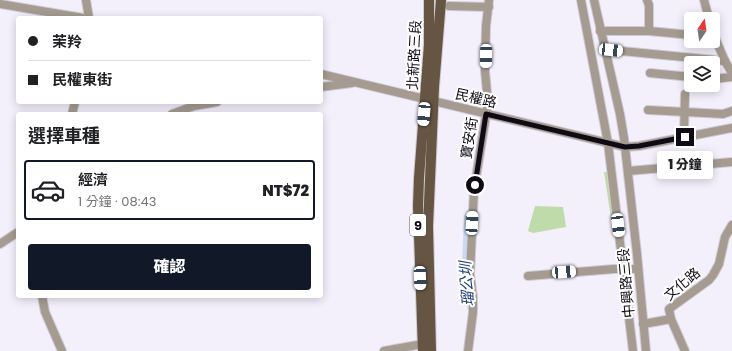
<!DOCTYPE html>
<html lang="zh-TW">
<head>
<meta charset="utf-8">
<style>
	body { margin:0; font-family:Poppins,"Noto Sans TC",sans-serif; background:#f6f6f6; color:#202124; height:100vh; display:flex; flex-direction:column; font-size:15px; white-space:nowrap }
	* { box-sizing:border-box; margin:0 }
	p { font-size:13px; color:#757577 }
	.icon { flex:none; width:22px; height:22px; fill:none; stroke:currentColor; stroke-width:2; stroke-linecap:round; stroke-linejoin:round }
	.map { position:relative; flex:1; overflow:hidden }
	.panel { position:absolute; left:16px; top:112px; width:307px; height:186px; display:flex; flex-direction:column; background:#fff; border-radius:4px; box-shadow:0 2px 10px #0003 }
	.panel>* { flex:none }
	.top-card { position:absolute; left:16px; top:16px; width:307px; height:88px; border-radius:4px; box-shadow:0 2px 10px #0003; display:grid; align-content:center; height:88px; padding:0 12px; background:#fff }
	.needle { width:26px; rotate:13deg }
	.tools { position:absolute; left:684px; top:12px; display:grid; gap:8px }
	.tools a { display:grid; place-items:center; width:36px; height:36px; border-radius:4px; background:#fff; box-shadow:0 2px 10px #0003; font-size:20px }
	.end { position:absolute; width:18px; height:18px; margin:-9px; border:5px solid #0f0b15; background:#fff; box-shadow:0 0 0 2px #fff }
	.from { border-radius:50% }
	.bubble { position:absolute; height:28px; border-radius:4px; background:#fff; box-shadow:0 2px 10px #0003; font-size:13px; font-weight:800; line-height:28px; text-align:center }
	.car { position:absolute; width:12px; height:24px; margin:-12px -6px; border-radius:5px; box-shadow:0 0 3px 1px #0007; background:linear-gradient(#fff 24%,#345 0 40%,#fff 0 76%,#345 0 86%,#fff 0) }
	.top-card b { display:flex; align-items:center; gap:14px; height:38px; font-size:15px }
	.top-card b+b { border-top:1px solid #e0e0e0 }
	.top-card i { width:10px; height:10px; background:#202124 }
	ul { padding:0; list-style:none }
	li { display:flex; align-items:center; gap:12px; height:60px; margin:0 8px 6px; padding:0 4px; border:2px solid transparent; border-radius:4px }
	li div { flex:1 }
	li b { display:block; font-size:15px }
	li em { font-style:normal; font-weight:800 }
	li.on { border-color:#111827 }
	li>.icon { width:36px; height:36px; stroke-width:1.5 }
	h2 { padding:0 12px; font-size:18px; line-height:48px }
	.cta { display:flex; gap:8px; margin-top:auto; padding:8px 12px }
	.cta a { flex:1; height:46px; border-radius:4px; background:#111827; color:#fff; font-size:16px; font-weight:800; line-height:46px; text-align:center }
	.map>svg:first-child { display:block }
	.green { fill:#bfdbaa }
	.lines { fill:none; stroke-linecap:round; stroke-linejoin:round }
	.canal { stroke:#cad9f7; stroke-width:6 }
	.minor-casing { stroke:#cfcbd6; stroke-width:10 }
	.major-casing { stroke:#cfcbd6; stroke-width:12 }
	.minor { stroke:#a59b91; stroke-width:8 }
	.major { stroke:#665543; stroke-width:10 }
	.route { stroke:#0f0b15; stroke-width:5 }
	.labels { text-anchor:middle; stroke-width:4; stroke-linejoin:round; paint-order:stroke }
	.shield { fill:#fff; stroke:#57545b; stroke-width:1 }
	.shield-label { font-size:13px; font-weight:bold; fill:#0f0b15 }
	.street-label { font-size:14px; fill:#0f0b15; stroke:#fff }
	.water-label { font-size:15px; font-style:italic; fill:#244079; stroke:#fff }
</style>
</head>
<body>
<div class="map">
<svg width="732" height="351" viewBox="0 0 732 351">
	<rect width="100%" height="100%" fill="#f3effb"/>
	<g class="green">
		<path d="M604,172H607L613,217L611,218Z"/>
		<path d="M535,206L563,207L566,227L533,233L528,231Z"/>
	</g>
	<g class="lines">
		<path class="canal" d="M467,217L465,267L470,308"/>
		<g class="minor-casing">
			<g id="minor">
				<path d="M86,0L89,18"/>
				<path d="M581,0L608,143L633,351"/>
				<path d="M594,0L620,114L624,138L637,254L646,351"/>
				<path d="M647,0L649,5V31"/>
				<path d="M704,0L709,19"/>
				<path d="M0,4L83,18"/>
				<path d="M449,6L489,7"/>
				<path d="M600,31H649L691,35"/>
				<path d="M713,33L725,61L732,73"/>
				<path d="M605,51L611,50L725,61"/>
				<path d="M650,73L691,77"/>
				<path d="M321,74L625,147L639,146L732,128"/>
				<path d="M713,79L732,77"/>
				<path d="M321,87L352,83"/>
				<path d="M685,94L684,134L685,137"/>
				<path d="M648,110L723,114L732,111"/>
				<path d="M72,114L75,102"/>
				<path d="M172,114L194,106L217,102"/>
				<path d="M628,171L732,162"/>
				<path d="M0,244L18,232"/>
				<path d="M528,276L614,269H638"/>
				<path d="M42,296L45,312L62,351"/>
				<path d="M671,319L685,351"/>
				<path d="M643,324L671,319L669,309L709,280L713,275L719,264L725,237L732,225"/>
				<path d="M384,351L423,344"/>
				<path d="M468,351L473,312V298L470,274L474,190L488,103L485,71L486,26L489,0"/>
			</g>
		</g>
		<g class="major-casing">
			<g id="major">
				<path d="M423,351L418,206L419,178L429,44V0"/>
				<path d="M431,351L428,226L434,87L441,0"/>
			</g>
		</g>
		<use href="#minor" class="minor"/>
		<use href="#major" class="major"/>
	</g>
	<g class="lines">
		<path class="route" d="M475,185L486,114L625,147L639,146L685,137"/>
	</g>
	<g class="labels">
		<rect class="shield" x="410" y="214" width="16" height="22" rx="3"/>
		<g class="shield-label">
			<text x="418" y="230">9</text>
		</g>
		<g class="street-label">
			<text transform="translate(414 55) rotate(-87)" y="5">北新路三段</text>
			<text transform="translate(476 98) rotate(13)" y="5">民權路</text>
			<text transform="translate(469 138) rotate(-81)" y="5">寶安街</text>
			<text transform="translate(626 283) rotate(-95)" y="5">中興路三段</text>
			<text transform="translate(682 284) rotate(-40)" y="5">文化路</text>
		</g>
		<g class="water-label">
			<text transform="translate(467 284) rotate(-94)" y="5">瑠公圳</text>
		</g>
	</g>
</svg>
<div class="tools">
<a><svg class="needle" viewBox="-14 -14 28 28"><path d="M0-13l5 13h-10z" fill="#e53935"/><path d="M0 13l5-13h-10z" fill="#757577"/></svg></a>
<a><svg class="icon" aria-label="layers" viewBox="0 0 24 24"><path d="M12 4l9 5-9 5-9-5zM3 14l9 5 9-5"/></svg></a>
</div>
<i class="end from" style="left:475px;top:185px"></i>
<i class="end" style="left:685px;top:137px"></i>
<div class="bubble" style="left:657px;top:151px;width:56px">1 分鐘</div>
<i class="car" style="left:611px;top:50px;rotate:96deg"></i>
<i class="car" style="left:486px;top:56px;rotate:181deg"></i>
<i class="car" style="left:424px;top:114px;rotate:185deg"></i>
<i class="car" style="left:472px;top:223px;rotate:3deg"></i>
<i class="car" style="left:618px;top:225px;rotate:173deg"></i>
<i class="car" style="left:564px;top:272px;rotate:86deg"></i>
<i class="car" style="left:420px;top:278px;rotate:178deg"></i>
<div class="top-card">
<b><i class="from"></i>茉羚</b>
<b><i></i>民權東街</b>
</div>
<section class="panel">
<h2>選擇車種</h2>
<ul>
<li class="on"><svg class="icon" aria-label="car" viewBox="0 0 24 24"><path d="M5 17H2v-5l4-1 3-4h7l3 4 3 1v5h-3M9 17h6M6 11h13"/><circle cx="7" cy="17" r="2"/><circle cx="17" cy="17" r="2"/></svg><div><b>經濟</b><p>1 分鐘 · 08:43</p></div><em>NT$72</em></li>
</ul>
<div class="cta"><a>確認</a></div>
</section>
</div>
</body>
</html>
